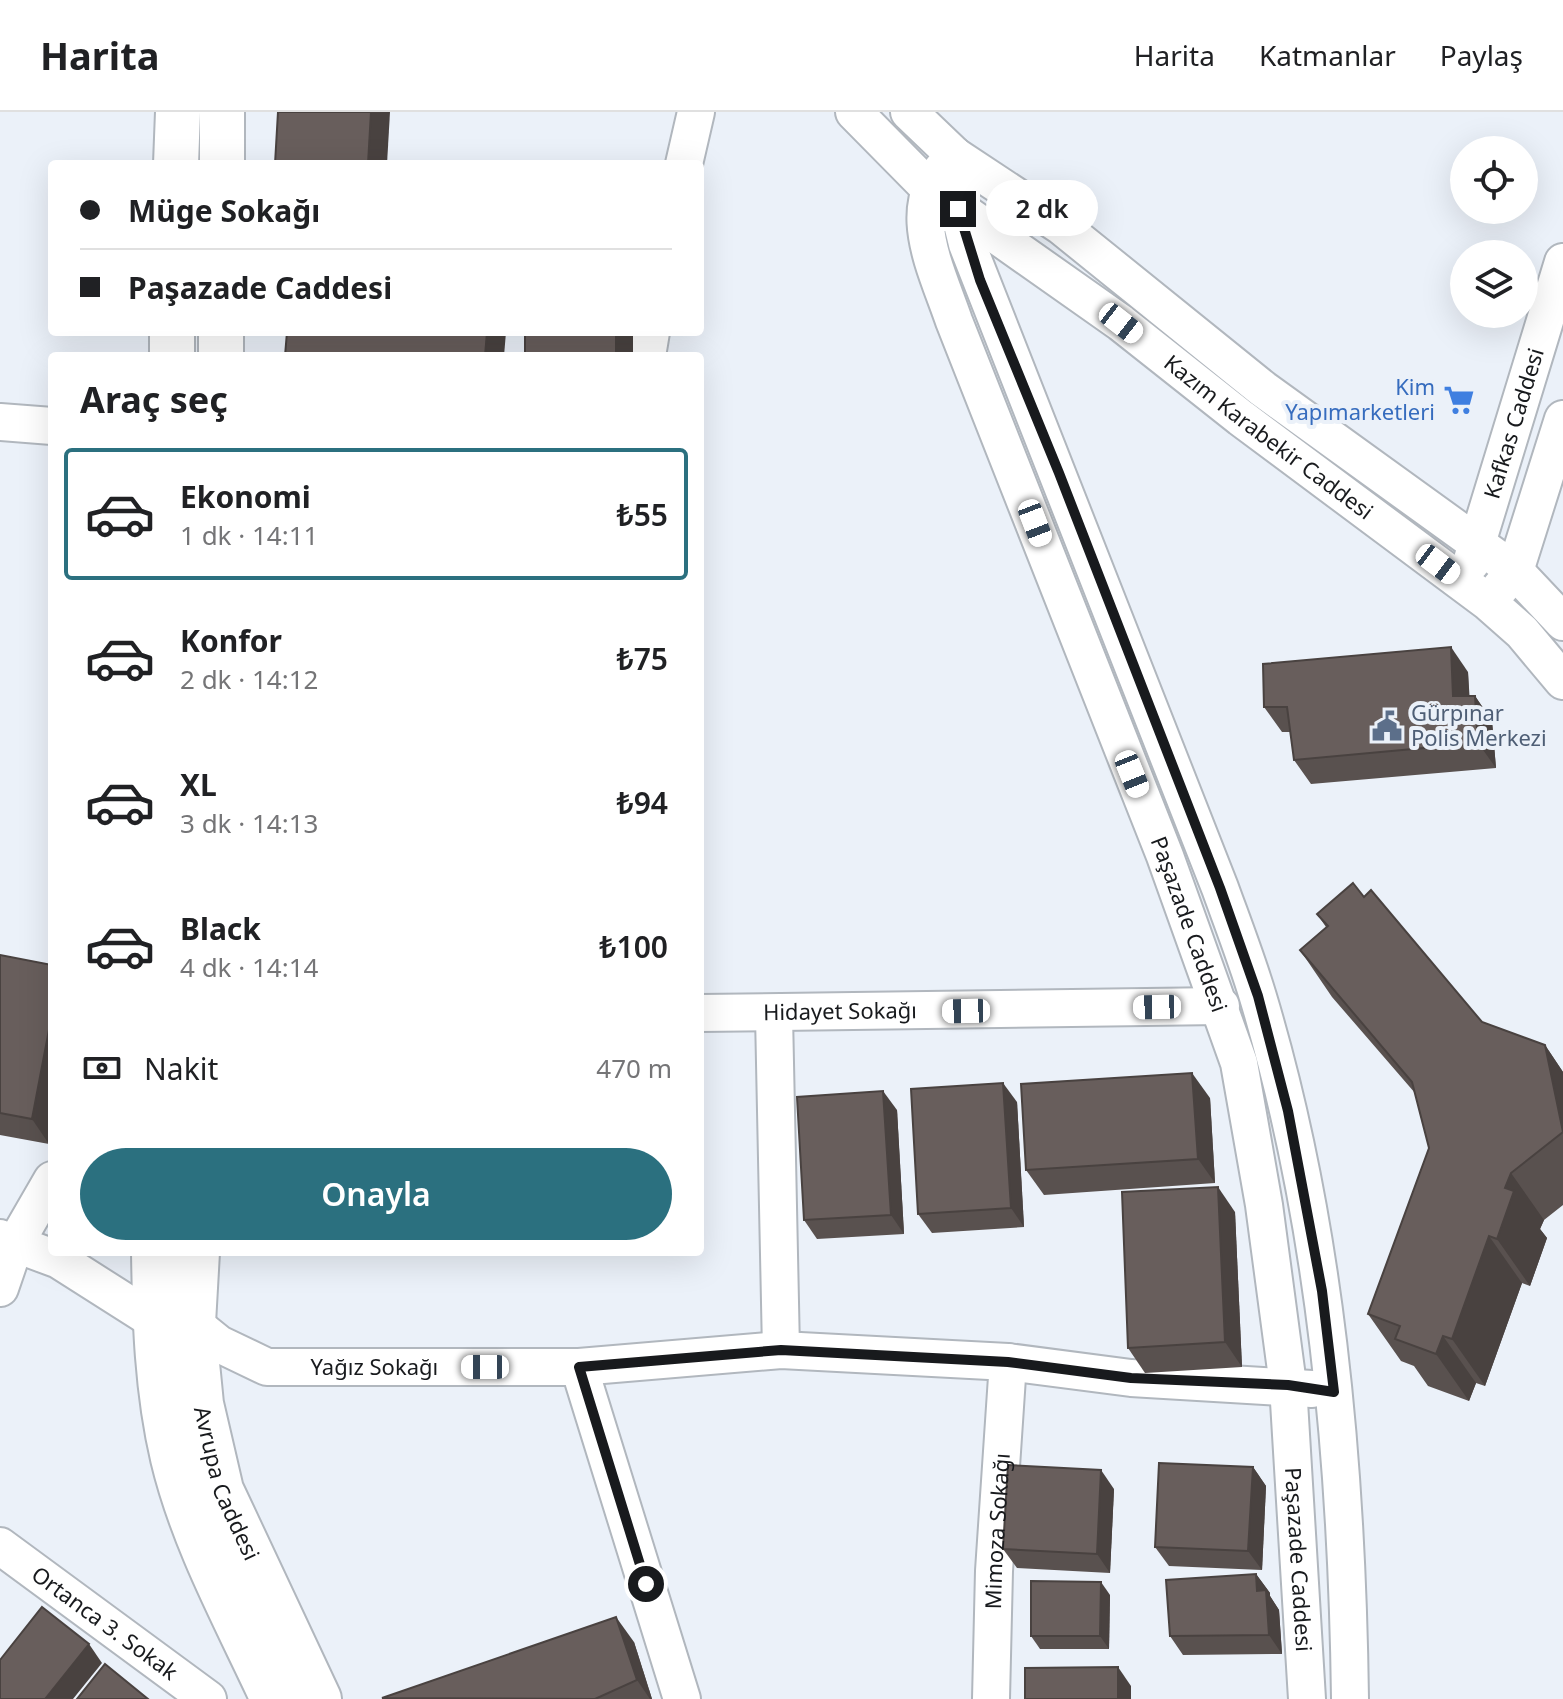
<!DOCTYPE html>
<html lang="tr">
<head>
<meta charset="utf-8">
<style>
	body { margin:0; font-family:"Noto Sans",sans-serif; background:#f6f6f6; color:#202124; height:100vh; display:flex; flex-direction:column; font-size:30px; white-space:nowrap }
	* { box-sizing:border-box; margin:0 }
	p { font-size:26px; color:#757577 }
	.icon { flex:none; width:44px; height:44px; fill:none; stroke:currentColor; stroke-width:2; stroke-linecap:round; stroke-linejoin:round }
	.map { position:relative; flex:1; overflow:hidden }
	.drawer { position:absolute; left:48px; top:240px; width:656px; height:904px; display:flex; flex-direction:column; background:#fff; border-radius:8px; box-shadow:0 8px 32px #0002 }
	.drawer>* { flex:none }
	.top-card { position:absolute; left:48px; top:48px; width:656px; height:176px; border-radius:8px; box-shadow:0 8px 32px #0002; display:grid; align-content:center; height:176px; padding:0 32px; background:#fff }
	.fabs { position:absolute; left:1450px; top:24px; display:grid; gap:16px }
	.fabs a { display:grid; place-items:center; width:88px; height:88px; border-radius:50%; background:#fff; box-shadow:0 8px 32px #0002; font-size:40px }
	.end { position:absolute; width:36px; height:36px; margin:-18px; border:10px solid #181a1d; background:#fff; box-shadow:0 0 0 4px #fff }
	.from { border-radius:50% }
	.bubble { position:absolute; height:56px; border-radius:28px; background:#fff; box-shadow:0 8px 32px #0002; font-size:26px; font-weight:600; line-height:56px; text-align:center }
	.car { position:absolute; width:24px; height:48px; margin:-24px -12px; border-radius:10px; box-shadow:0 0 6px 2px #0007; background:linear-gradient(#fff 24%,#345 0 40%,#fff 0 76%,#345 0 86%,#fff 0) }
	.top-card b { display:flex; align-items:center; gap:28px; height:76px; font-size:30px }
	.top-card b+b { border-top:2px solid #e0e0e0 }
	.top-card i { width:20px; height:20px; background:#202124 }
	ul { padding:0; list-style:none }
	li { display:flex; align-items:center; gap:24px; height:132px; margin:0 16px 12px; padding:0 16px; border:4px solid transparent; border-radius:8px }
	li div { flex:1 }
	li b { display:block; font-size:30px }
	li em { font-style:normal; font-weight:600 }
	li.selected { border-color:#2b707f }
	li>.icon { width:72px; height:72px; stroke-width:1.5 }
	h2 { padding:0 32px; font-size:36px; line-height:96px }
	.pay { display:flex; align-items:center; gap:20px; height:88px; padding:0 32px; font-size:30px }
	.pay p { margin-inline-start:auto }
	.action { display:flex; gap:16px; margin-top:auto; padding:16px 32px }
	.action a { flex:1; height:92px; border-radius:48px; background:#2b707f; color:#fff; font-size:32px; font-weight:600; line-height:92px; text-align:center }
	header { display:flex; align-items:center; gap:48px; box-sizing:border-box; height:112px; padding:0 40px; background:#fff; border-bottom:2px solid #e0e0e0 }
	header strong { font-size:38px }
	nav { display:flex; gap:44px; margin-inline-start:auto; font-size:28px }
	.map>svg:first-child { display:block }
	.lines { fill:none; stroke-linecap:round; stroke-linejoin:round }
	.minor-casing { stroke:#b1b7be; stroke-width:40 }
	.major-casing { stroke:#b1b7be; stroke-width:48 }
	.minor { stroke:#fff; stroke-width:36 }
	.major { stroke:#fff; stroke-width:44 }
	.wall { fill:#59514f }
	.shaded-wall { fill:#494240 }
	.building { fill:#685e5c; stroke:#494240; stroke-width:2 }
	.route { stroke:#181a1d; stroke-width:10 }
	.labels { text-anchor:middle; stroke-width:8; stroke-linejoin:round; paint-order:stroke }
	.shop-label { font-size:22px; fill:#366cbe; stroke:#ebf1f9; text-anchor:end }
	.street-label { font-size:22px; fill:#181a1d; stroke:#ebf1f9 }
	.service-label { font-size:22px; fill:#4e5e75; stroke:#ebf1f9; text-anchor:start }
</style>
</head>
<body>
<header>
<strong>Harita</strong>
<nav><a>Harita</a><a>Katmanlar</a><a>Paylaş</a></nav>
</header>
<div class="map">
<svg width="1563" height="1587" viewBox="0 0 1563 1587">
	<rect width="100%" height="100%" fill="#ebf1f9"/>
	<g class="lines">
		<g class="minor-casing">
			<g id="minor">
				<path id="s1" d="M854,0L928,75L1121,211L1241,306L1488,490L1522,520L1563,569"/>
				<path d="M909,0L955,44L1061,114L1263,277L1515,459L1563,510"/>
				<path id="s2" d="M955,44C900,90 935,153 954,209L1165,744L1239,951L1264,1093L1288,1273L1307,1587"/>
				<path d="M955,44L954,79L967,132L1220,776C1233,812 1247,848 1258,885C1326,1111 1347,1352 1350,1587"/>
				<path d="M684,52L696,0"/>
				<path d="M647,244L651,220"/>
				<path d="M0,310L52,314"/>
				<path id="s3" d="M1471,451L1563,150"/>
				<path d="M1500,476L1515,459L1563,307"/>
				<path id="s4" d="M700,901L1221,894"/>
				<path d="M774,903L781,1238"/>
				<path d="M0,1126L59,1148L155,1209"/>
				<path d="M0,1176L15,1132L52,1068"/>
				<path id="s5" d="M193,1211L219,1232L267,1255H579L781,1238L1008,1250L1131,1266L1312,1277"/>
				<path d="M579,1255L682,1587"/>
				<path id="s6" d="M0,1434L208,1587"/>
				<path id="s7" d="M991,1587L994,1459L1008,1250"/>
			</g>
		</g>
		<g class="major-casing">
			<g id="major">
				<path d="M176,52L178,0"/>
				<path d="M222,52V0"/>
				<path d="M172,244V220"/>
				<path d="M221,244V220"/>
				<path d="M154,1140C155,1209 157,1278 173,1346C193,1430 237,1509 273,1587"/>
				<path id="s8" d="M197,1140L193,1211L201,1292L221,1378L319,1587"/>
			</g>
		</g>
		<use href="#minor" class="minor"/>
		<use href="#major" class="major"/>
	</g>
	<g class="wall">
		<path d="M1468,560L1469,584H1475L1492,609L1496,656L1311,672L1294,648L1290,620H1282L1264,595Z"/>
		<path d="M1364,785L1482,910L1545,933L1563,960V1093L1544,1108L1540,1117L1547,1126L1530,1174L1522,1171L1485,1274L1476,1271L1469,1289L1428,1274L1414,1254L1401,1249L1368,1202L1429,1036L1415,981L1332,885L1300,838L1326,815L1317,802Z"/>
		<path d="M0,843L52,853V1018L49,1032L0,1023Z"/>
		<path d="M1210,986L1215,1071L1044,1083L1026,1058Z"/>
		<path d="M1017,990L1024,1115L932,1121L918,1102Z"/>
		<path d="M897,998L904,1122L817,1127L804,1108Z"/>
		<path d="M1235,1100L1242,1255L1145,1261L1128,1236Z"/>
		<path d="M1253,1355L1266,1374L1262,1458L1169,1454L1155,1435Z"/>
		<path d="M1114,1377L1110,1461L1017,1456L1003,1437Z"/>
		<path d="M1256,1462L1270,1481V1484L1279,1498L1282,1542L1183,1543L1170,1524Z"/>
		<path d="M1110,1483L1109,1537H1040L1031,1524Z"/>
		<path d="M634,1530L652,1587H383Z"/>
	</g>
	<g class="shaded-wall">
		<path d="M371,0H390L387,52H368Z"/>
		<path d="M487,220H506L504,244H485Z"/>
		<rect x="616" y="220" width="17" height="24"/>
		<path d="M1451,535L1468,560L1471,609L1453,584Z"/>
		<path d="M1475,584L1492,609L1496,656L1478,631Z"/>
		<path d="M52,902V1018L49,1032L32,1007Z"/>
		<path d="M1545,933L1563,960V1020Z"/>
		<path d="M1192,961L1210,986L1215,1071L1198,1047Z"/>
		<path d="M1003,971L1017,990L1024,1115L1011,1096Z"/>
		<path d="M883,979L897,998L904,1122L891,1103Z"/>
		<path d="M1511,1061L1544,1108L1540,1117L1547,1126L1530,1174L1497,1127L1505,1076Z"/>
		<path d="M1218,1075L1235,1100L1242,1255L1225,1230Z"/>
		<path d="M1489,1124L1522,1171L1485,1274L1452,1227Z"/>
		<path d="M1443,1224L1476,1271L1469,1289L1436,1242Z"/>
		<path d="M1253,1355L1266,1374L1262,1458L1248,1439Z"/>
		<path d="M1101,1358L1114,1377L1110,1461L1097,1442Z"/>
		<path d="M1256,1462L1270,1481V1484L1279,1498L1282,1542L1269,1523L1257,1479Z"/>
		<path d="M1101,1470L1110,1483L1109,1537L1100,1524Z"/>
		<path d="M616,1505L634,1530L652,1587H650L637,1568Z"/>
		<path d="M89,1532L102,1551L73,1587H45Z"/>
		<path d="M1118,1555L1131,1574V1587H1118Z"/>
	</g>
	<g class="building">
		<path d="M278,0H371L368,52H275Z"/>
		<path d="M287,220H487L485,244H285Z"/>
		<rect x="525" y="220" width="91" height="24"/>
		<path d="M1451,535L1453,584H1475L1478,631L1294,648L1287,595H1264L1263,552Z"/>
		<path d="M1353,771L1364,785L1371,778L1482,910L1545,933L1563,1020L1511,1061L1505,1076L1514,1079L1497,1127L1489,1124L1452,1227L1443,1224L1436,1242L1395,1227L1400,1214L1368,1202L1429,1036L1412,970L1300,838L1328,814L1317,802Z"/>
		<path d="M0,843L52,853V902L32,1007L0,1001Z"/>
		<path d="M1192,961L1198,1047L1026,1058L1021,972Z"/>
		<path d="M1003,971L1011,1096L918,1102L911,977Z"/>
		<path d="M883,979L891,1103L804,1108L797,985Z"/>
		<path d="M1218,1075L1225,1230L1128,1236L1122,1080Z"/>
		<path d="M1159,1351L1253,1355L1248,1439L1155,1435Z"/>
		<path d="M1008,1353L1101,1358L1097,1442L1003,1437Z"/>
		<path d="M1256,1462L1257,1479L1266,1478L1269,1523L1170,1524L1166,1468Z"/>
		<path d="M1031,1469L1101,1470L1100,1524H1031Z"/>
		<path d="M42,1495L89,1532L45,1587H0V1548Z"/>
		<path d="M616,1505L637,1568L595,1587L382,1586Z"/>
		<path d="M105,1552L148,1587H77Z"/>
		<path d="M1118,1555V1587H1025V1556Z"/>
	</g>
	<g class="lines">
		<path class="route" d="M646,1472L579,1255L781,1238L1008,1250L1131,1266L1288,1273L1334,1280L1322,1179L1288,999L1258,884L1220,776L1059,361L980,168L958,97"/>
	</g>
	<defs>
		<g id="supermarket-bare" transform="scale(2.4)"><path d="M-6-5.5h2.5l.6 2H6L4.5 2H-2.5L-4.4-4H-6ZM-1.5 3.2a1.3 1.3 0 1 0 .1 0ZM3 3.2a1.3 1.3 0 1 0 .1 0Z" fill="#3f7fe0" stroke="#ebf1f9" stroke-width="2.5" paint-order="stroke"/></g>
		<g id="civic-bare" transform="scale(2.4)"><path d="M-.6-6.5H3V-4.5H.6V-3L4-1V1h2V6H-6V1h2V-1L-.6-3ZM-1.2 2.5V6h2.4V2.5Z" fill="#5c6f8a" stroke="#ebf1f9" stroke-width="2.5" paint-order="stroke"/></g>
	</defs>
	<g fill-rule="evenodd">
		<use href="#supermarket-bare" x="1459" y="288"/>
		<use href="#civic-bare" x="1387" y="614"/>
	</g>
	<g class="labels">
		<g class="shop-label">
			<text x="1435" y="283">Kim<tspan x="1435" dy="25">Yapımarketleri</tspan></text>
		</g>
		<g class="street-label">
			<text dy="8" stroke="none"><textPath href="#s3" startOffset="146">Kafkas Caddesi</textPath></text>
			<text dy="8" stroke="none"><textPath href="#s1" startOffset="528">Kazım Karabekir Caddesi</textPath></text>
			<text dy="8" stroke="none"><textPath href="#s2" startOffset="826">Paşazade Caddesi</textPath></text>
			<text dy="8" stroke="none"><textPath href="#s4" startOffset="140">Hidayet Sokağı</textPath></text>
			<text dy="8" stroke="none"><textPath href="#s5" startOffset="194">Yağız Sokağı</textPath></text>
			<text dy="8" stroke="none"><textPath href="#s8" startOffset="236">Avrupa Caddesi</textPath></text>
			<text dy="8" stroke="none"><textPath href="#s7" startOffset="168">Mimoza Sokağı</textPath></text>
			<text dy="8" stroke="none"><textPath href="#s2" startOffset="1474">Paşazade Caddesi</textPath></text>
			<text dy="8" stroke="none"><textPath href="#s6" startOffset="130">Ortanca 3. Sokak</textPath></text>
		</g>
		<g class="service-label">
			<text x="1411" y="609">Gürpınar<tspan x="1411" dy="25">Polis Merkezi</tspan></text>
		</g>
	</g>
</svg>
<div class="fabs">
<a><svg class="icon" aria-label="locate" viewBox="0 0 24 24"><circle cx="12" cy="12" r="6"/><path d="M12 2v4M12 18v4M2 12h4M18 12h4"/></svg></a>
<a><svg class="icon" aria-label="layers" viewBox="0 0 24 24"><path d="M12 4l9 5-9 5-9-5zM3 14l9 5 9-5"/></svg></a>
</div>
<i class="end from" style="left:646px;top:1472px"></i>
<i class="end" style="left:958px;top:97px"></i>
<div class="bubble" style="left:986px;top:68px;width:112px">2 dk</div>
<i class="car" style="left:1121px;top:211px;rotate:128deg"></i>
<i class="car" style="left:1035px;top:411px;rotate:159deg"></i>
<i class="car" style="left:1438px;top:452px;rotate:127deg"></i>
<i class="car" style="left:1132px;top:662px;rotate:158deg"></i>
<i class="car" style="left:1157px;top:895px;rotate:269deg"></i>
<i class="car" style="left:966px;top:899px;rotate:269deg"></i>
<i class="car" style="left:485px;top:1255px;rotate:270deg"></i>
<div class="top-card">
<b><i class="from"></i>Müge Sokağı</b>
<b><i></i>Paşazade Caddesi</b>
</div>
<section class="drawer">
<h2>Araç seç</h2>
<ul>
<li class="selected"><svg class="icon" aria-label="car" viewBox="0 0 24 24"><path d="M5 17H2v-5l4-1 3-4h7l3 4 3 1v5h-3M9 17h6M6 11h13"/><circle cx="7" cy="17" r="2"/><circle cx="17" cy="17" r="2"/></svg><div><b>Ekonomi</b><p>1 dk · 14:11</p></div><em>₺55</em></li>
<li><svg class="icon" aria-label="car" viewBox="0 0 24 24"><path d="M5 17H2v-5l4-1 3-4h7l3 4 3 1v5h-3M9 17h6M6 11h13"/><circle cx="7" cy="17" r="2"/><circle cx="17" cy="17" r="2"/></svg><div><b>Konfor</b><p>2 dk · 14:12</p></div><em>₺75</em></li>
<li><svg class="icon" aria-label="car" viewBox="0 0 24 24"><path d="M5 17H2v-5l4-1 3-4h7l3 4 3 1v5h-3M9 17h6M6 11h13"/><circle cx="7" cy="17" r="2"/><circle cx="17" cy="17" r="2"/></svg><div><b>XL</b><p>3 dk · 14:13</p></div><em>₺94</em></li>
<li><svg class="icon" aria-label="car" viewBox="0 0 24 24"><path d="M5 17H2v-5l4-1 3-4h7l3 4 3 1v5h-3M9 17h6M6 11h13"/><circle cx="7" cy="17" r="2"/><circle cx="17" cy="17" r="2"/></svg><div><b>Black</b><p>4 dk · 14:14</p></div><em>₺100</em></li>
</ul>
<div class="pay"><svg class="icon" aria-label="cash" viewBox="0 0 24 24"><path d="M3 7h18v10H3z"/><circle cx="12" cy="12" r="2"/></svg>Nakit<p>470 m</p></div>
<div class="action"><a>Onayla</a></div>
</section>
</div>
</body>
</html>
